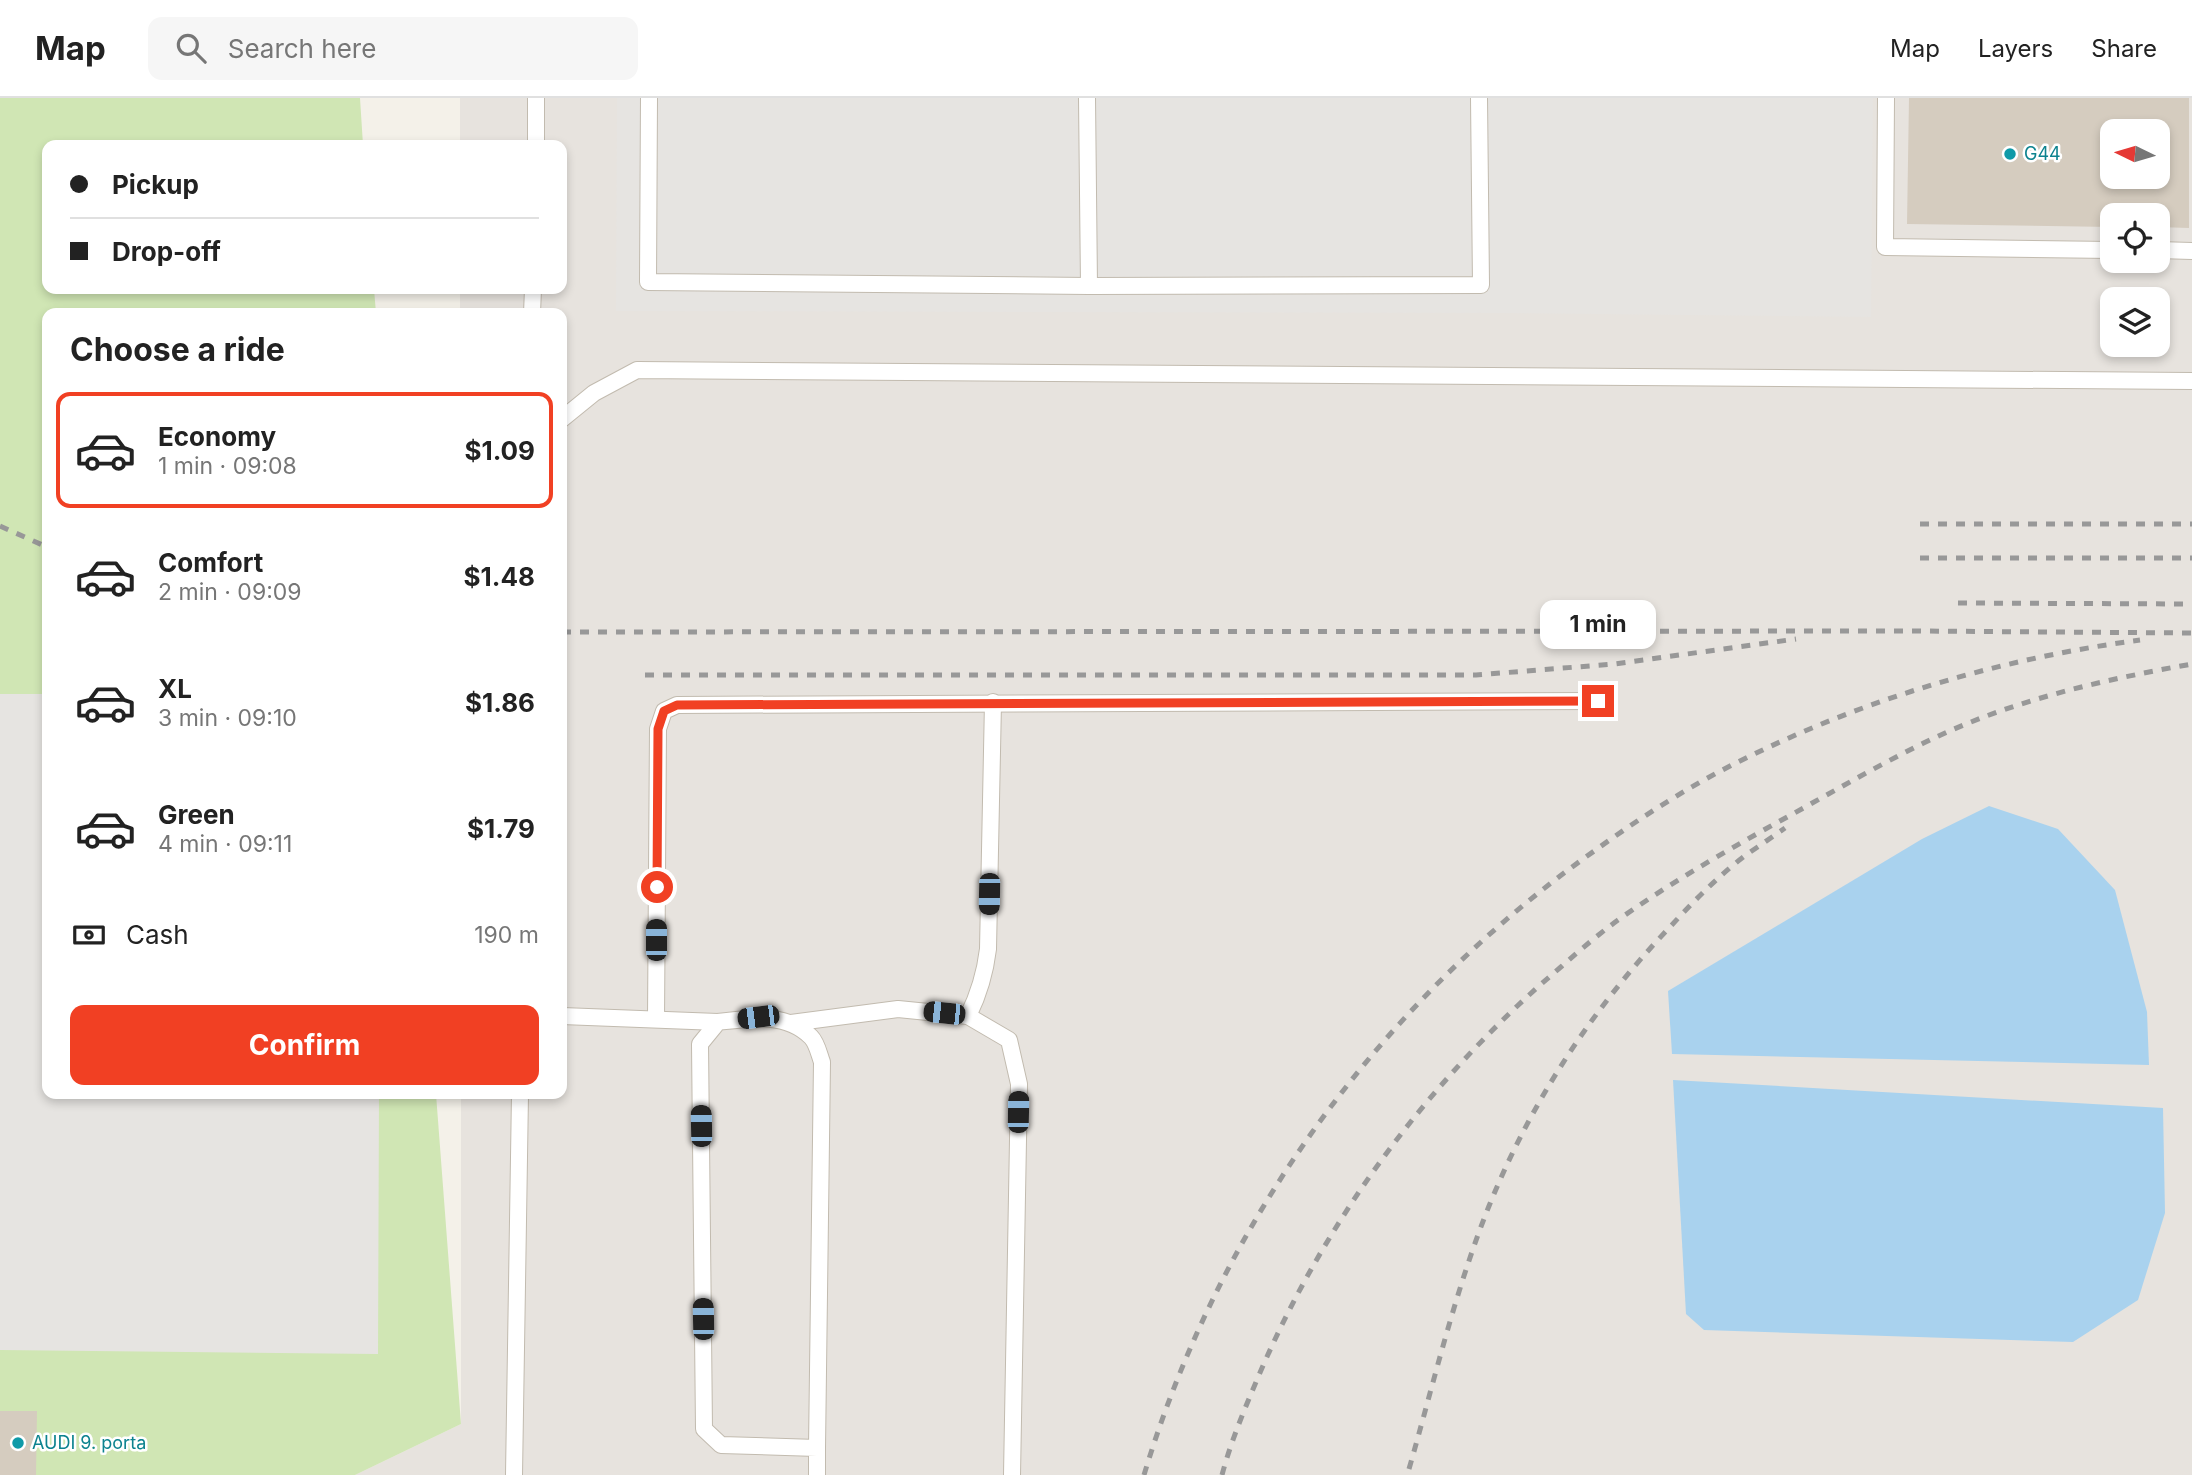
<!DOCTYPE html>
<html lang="en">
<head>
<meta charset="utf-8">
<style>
	body { margin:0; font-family:Inter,sans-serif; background:#f6f6f6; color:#222; height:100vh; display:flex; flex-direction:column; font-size:26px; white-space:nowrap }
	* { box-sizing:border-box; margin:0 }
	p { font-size:23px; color:#767676 }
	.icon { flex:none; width:38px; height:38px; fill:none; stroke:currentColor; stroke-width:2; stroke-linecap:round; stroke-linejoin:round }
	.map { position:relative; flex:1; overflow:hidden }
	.panel { position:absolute; left:42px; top:210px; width:525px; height:791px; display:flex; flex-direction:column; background:#fff; border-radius:14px; box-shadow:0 4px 10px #0003 }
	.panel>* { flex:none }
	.guide { position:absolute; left:42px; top:42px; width:525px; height:154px; border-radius:14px; box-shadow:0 4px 10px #0003; display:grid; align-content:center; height:154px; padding:0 28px; background:#fff }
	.needle { width:46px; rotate:275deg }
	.tools { position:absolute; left:2100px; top:21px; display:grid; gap:14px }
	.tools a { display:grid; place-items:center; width:70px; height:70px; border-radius:14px; background:#fff; box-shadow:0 4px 10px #0003; font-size:35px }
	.end { position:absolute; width:32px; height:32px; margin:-16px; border:9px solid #f14023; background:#fff; box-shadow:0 0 0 4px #fff }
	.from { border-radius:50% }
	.bubble { position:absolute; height:49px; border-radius:14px; background:#fff; box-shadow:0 4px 10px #0003; font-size:23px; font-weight:700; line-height:49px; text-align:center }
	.car { position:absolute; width:21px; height:42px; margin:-21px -10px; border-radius:9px; box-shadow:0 0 5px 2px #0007; background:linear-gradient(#222 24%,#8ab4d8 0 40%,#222 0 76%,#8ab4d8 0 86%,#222 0) }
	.guide b { display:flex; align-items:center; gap:24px; height:66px; font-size:26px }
	.guide b+b { border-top:2px solid #e0e0e0 }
	.guide i { width:18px; height:18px; background:#222 }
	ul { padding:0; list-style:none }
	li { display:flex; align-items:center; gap:21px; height:116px; margin:0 14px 10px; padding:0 14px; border:4px solid transparent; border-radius:14px }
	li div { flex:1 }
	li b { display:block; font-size:26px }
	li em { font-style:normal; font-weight:700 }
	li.current { border-color:#f14023 }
	li>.icon { width:63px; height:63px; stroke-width:1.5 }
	h2 { padding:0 28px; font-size:32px; line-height:84px }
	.pay { display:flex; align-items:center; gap:18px; height:77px; padding:0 28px; font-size:26px }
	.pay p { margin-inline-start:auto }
	.primary-button { display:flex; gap:14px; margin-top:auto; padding:14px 28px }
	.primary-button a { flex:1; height:80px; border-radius:14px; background:#f14023; color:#fff; font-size:28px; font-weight:700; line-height:80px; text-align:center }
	header { display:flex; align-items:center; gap:42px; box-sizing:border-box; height:98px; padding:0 35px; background:#fff; border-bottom:2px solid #e0e0e0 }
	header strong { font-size:33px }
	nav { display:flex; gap:38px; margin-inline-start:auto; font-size:24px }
	.search { width:490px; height:63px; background:#f6f6f6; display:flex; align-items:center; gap:18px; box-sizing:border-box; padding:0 24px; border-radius:14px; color:#767676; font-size:26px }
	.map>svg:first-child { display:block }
	.industrial { fill:#e7e3de; fill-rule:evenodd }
	.green { fill:#d0e6b4 }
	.parking { fill:#e6e4e1 }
	.water { fill:#a9d2ee }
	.building { fill:#d5ccbf; fill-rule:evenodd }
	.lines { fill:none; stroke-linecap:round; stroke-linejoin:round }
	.lane-casing { stroke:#c2bbaf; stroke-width:18 }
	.lane { stroke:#fff; stroke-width:16 }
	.rail { stroke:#989898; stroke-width:5; stroke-dasharray:9 9; stroke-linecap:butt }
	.route { stroke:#f14023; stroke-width:9 }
	.culture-dot { fill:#0f9aa8; stroke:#fff; stroke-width:2.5 }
	.labels { text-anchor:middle; stroke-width:5; stroke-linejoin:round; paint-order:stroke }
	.culture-label { font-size:18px; fill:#0d838f; stroke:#fff; text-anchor:start }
</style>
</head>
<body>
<header>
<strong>Map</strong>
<div class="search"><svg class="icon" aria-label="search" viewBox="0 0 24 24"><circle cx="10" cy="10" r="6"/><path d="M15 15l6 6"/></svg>Search here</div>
<nav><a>Map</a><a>Layers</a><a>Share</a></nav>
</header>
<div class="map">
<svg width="2192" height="1377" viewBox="0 0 2192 1377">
	<rect width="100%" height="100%" fill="#f4f1e9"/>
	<path class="industrial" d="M460,0H2192V1377H355L461,1326V996H562V215H460V191H562V47H460ZM2112,33H2158V79H2112ZM2112,117H2158V163H2112ZM2112,201H2158V247H2112Z"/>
	<path class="green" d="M0,0H360L363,47H47V191H374L376,215H47V996H436L461,1326L355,1377H0Z"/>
	<g class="parking">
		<path d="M617,0H1873L1871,219L1497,215L616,213Z"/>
		<path d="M0,596H47V996H379L378,1256L0,1252Z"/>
	</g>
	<g class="water">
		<path d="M1989,708L2058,731L2115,792L2147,914L2149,967L1672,956L1668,893L1922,741Z"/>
		<path d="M1673,982L2163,1010L2165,1115L2138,1202L2073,1244L1704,1232L1686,1216Z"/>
	</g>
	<g class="building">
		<path d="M1909,0H2189V130L2158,129V117H2112V129L1907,126ZM2112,33H2158V79H2112Z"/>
		<path d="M0,1313H37L36,1377H0Z"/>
	</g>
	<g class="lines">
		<g class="lane-casing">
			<g id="lane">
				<path d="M649,0L648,184L1089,188L1481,187L1479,0"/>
				<path d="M1087,0L1089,188"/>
				<path d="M1886,0L1885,149L2112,152"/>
				<path d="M536,47V0"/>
				<path d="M2158,152L2192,153"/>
				<path d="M532,215L533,191"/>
				<path d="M562,321L594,295L637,272L2192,283"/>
				<path d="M562,918L718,924"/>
				<path d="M968,918C979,896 985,876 988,851L993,604"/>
				<path d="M656,921L658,631L664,613L677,607L1597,603"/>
				<path d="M791,925L898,911L968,918L1009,942L1019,986L1012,1377"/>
				<path d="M514,1377L520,996"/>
				<path d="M817,1377V1350L822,964C819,956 817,945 811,939C786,914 750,920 718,924L700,946L704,1331L721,1347L817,1350"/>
			</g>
		</g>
		<use href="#lane" class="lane"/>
		<g class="rail">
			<path d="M1920,426H2192"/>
			<path d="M0,428L47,449"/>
			<path d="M1920,460H2192"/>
			<path d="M1958,505L2192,506"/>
			<path d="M562,534L1915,533L2192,535"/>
			<path d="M645,577H1476L1614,566L1796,541"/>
			<path d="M1409,1371C1434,1284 1455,1193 1489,1108C1531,1004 1592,911 1669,830C1693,804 1718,778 1746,757C1759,748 1772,739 1785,730"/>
			<path d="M1144,1377C1220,1124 1381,903 1597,751C1640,720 1685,691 1732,667C1860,602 1998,561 2140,542"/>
			<path d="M1222,1377C1231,1343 1245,1310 1259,1277C1326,1120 1431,979 1562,868C1580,852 1599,836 1618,822C1673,783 1731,750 1789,718C1836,692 1882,665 1930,642C2013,602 2102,582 2192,566"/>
		</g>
	</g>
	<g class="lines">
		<path class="route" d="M657,789L658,631L664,613L677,607L1598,603"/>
	</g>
	<g class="culture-dot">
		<circle cx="2010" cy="56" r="7"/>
		<circle cx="18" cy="1345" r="7"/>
	</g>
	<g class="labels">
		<g class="culture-label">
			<text x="2024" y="62">G44</text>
			<text x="32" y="1351">AUDI 9. porta</text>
		</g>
	</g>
</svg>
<div class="tools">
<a><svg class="needle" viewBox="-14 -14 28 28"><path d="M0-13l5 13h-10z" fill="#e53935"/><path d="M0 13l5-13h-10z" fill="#767676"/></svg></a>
<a><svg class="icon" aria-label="locate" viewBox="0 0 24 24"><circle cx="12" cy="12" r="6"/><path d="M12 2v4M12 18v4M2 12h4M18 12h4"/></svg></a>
<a><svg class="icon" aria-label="layers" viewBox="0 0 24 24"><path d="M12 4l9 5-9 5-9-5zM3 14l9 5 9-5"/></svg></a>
</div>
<i class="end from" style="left:657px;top:789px"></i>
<i class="end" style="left:1598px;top:603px"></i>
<div class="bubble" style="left:1540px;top:502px;width:116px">1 min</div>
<i class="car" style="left:989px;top:796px;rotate:181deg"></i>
<i class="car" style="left:656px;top:842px;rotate:0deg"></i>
<i class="car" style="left:944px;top:915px;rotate:276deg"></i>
<i class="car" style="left:758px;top:919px;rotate:263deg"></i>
<i class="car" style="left:1018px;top:1014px;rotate:1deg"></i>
<i class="car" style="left:701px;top:1028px;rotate:359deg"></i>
<i class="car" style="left:703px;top:1221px;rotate:359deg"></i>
<div class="guide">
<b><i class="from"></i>Pickup</b>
<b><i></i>Drop-off</b>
</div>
<section class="panel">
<h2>Choose a ride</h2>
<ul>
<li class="current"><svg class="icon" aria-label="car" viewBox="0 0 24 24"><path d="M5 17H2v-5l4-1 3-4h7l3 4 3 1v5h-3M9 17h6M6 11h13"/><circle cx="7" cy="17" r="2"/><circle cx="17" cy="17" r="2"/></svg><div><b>Economy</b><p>1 min · 09:08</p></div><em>$1.09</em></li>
<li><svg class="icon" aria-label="car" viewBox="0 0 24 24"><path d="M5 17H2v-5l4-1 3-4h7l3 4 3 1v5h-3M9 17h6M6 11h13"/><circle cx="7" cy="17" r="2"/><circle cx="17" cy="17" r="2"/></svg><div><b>Comfort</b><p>2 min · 09:09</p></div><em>$1.48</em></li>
<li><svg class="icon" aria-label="car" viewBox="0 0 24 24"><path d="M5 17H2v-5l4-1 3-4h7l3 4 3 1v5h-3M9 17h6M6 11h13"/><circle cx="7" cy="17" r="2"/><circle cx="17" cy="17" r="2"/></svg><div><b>XL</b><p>3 min · 09:10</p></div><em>$1.86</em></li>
<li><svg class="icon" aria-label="car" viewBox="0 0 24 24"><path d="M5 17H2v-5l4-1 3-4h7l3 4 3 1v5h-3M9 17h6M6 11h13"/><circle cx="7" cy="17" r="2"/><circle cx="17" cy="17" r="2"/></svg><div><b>Green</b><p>4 min · 09:11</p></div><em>$1.79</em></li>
</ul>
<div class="pay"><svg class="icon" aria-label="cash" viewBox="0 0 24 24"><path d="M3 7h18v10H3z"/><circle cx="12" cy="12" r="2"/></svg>Cash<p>190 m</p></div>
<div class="primary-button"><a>Confirm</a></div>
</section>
</div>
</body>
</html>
